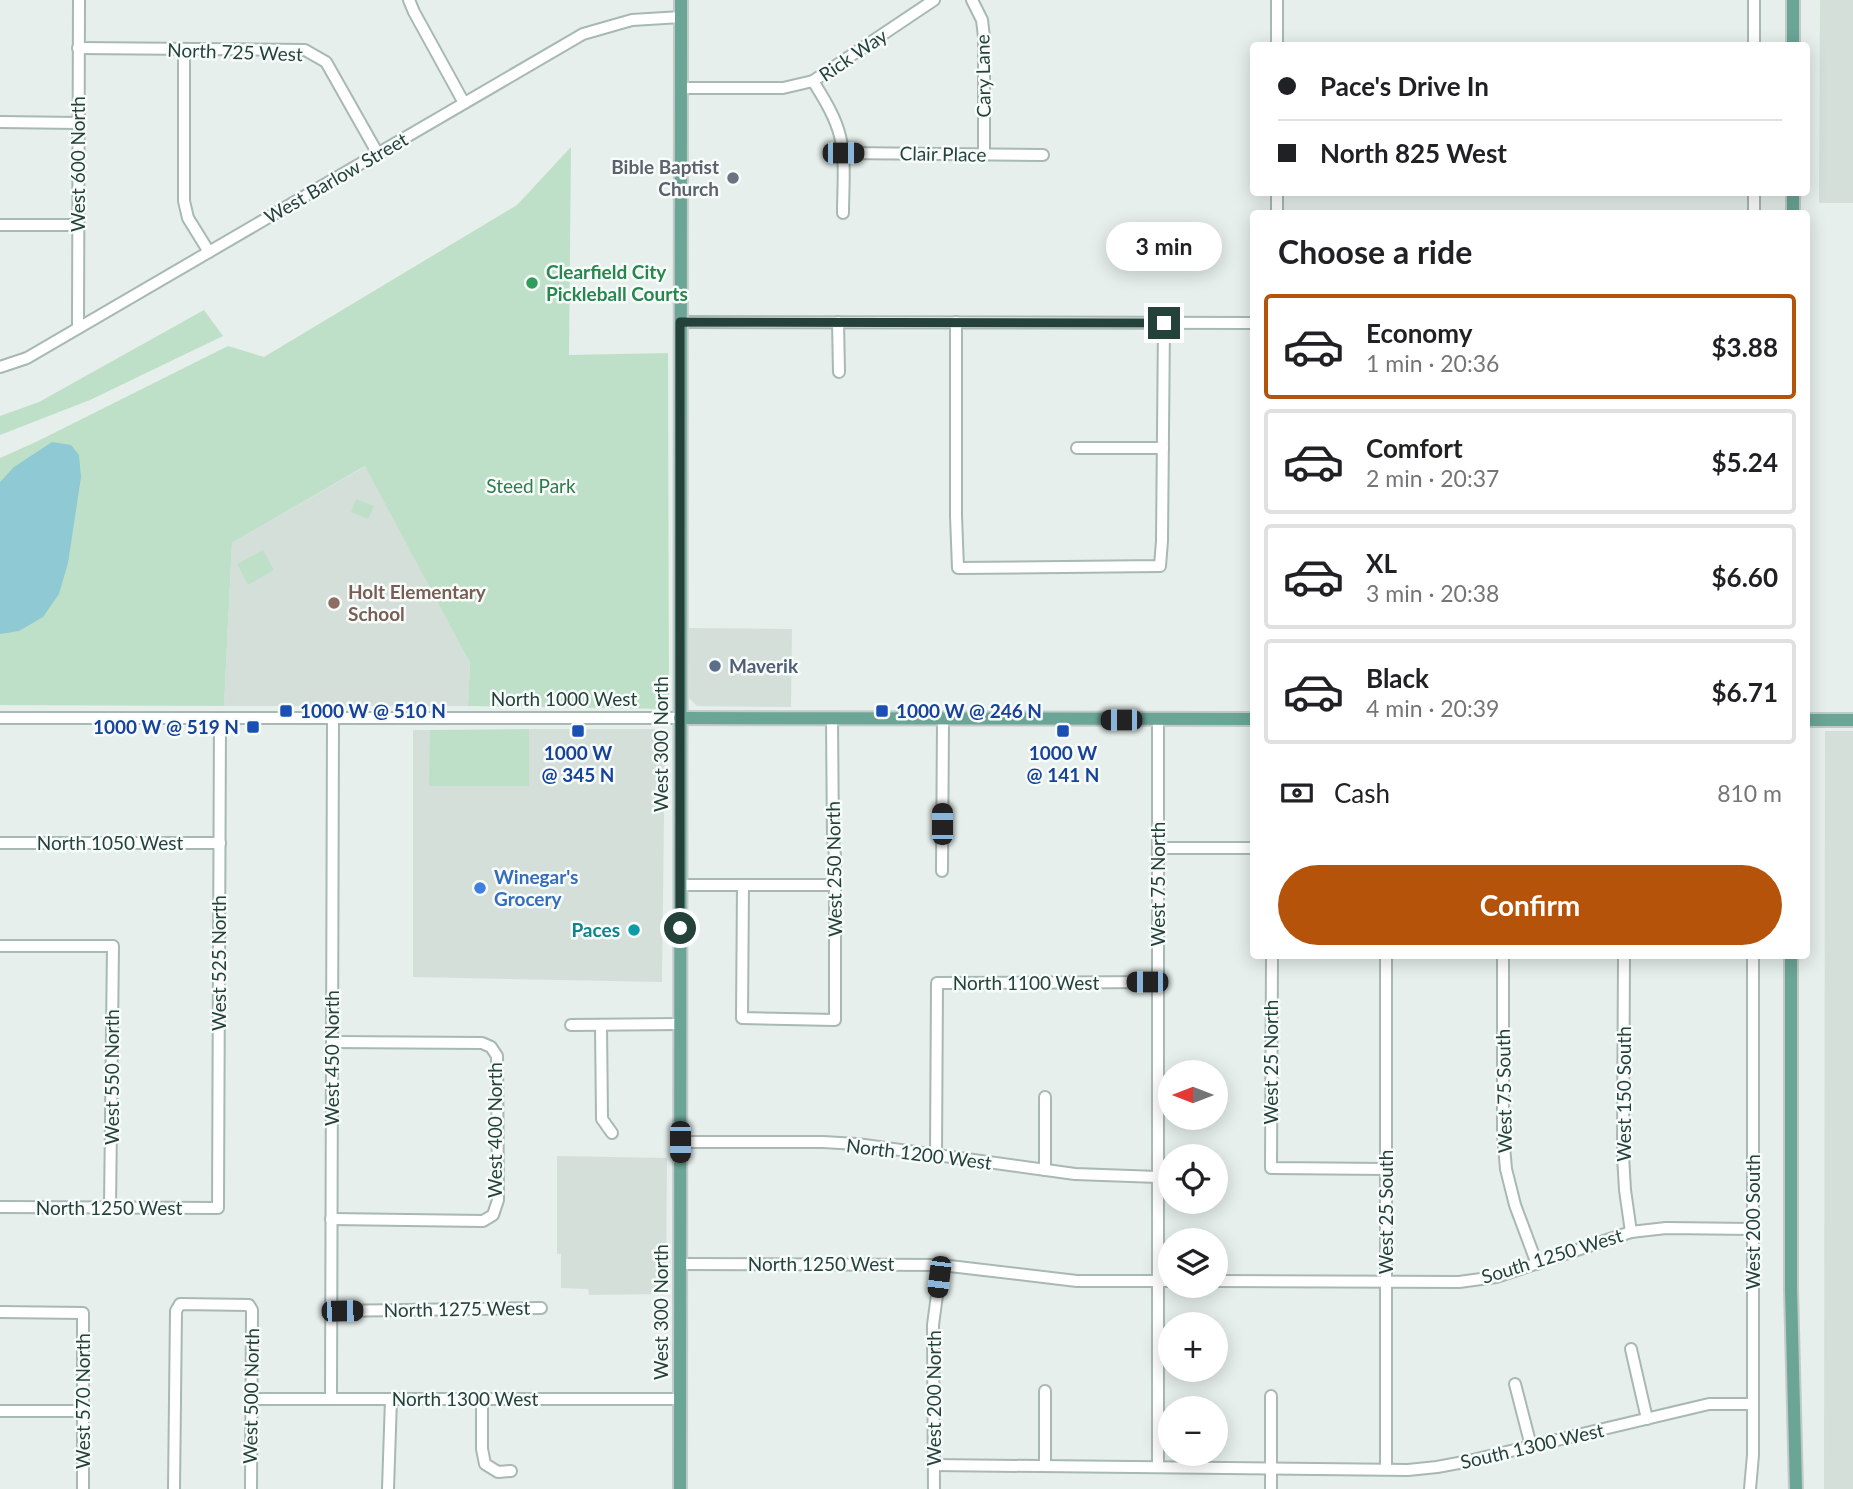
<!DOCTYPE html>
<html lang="en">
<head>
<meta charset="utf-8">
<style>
	body { margin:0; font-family:Lato,sans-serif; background:#f2f2f2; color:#202124; height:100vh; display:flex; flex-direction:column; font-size:26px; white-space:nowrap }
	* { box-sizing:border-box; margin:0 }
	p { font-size:23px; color:#757577 }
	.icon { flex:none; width:38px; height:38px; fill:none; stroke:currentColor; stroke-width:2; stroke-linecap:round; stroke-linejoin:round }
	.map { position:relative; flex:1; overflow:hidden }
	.side { position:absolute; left:1250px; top:210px; width:560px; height:749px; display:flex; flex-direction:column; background:#fff; border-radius:7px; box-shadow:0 4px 18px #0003 }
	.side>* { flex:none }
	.guide { position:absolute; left:1250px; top:42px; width:560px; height:154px; border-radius:7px; box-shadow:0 4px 18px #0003; display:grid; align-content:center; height:154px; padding:0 28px; background:#fff }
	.needle { width:46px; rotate:270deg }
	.tools { position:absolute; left:1158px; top:1060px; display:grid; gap:14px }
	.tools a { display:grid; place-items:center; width:70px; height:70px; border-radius:50%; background:#fff; box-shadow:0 4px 18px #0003; font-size:35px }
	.end { position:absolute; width:32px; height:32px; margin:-16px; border:9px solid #24423a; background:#fff; box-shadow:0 0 0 4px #fff }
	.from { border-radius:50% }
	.bubble { position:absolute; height:49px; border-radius:24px; background:#fff; box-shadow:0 4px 18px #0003; font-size:23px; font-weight:700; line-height:49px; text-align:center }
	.car { position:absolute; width:21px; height:42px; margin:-21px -10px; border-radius:9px; box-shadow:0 0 5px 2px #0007; background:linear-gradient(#222 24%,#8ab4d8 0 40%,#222 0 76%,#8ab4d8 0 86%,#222 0) }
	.guide b { display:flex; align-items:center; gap:24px; height:66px; font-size:26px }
	.guide b+b { border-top:2px solid #e0e0e0 }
	.guide i { width:18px; height:18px; background:#202124 }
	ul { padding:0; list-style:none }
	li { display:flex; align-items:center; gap:21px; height:105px; margin:0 14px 10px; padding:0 14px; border:4px solid #e0e0e0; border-radius:7px }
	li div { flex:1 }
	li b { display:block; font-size:26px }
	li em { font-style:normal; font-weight:700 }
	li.on { border-color:#b45309 }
	li>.icon { width:63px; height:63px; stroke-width:1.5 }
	h2 { padding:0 28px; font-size:32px; line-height:84px }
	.pay { display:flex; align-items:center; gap:18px; height:77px; padding:0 28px; font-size:26px }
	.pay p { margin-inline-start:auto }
	.button { display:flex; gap:14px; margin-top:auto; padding:14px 28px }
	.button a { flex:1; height:80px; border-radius:42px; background:#b45309; color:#fff; font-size:28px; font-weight:700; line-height:80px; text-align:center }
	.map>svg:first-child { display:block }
	.built { fill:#d4dfda }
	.green { fill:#bfe0c8 }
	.water { fill:#8ec9d4 }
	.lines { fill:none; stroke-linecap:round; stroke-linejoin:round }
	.minor-casing { stroke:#a8b8b2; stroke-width:14 }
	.major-casing { stroke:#c2cac8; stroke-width:16 }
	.minor { stroke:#fff; stroke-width:10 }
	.major { stroke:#6aa596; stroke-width:12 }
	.route { stroke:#24423a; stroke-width:9 }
	.worship-dot { fill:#6b7280; stroke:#f7fbf9; stroke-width:2.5 }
	.leisure-dot { fill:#2e9e5b; stroke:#f7fbf9; stroke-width:2.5 }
	.education-dot { fill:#8d6e63; stroke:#f7fbf9; stroke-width:2.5 }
	.service-dot { fill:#5c6f8a; stroke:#f7fbf9; stroke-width:2.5 }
	.transit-dot { fill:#1a4fb4; stroke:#f7fbf9; stroke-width:2.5 }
	.shop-dot { fill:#3f7fe0; stroke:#f7fbf9; stroke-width:2.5 }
	.culture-dot { fill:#0f9aa8; stroke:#f7fbf9; stroke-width:2.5 }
	.labels { text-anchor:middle; stroke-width:5; stroke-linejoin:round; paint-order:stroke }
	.street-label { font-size:19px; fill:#24423a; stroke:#f7fbf9 }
	.worship-label { font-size:19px; font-weight:bold; fill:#5b616d; stroke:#f7fbf9; text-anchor:end }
	.leisure-label { font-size:19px; font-weight:bold; fill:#27864d; stroke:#f7fbf9; text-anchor:start }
	.park-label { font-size:19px; fill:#2d7a4b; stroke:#f7fbf9 }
	.education-label { font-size:19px; font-weight:bold; fill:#785e54; stroke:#f7fbf9; text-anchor:start }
	.service-label { font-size:19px; font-weight:bold; fill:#4e5e75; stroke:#f7fbf9; text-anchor:start }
	.transit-label { font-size:19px; font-weight:bold; fill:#164399; stroke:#f7fbf9; text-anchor:start }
	.shop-label { font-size:19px; font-weight:bold; fill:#366cbe; stroke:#f7fbf9; text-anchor:start }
	.culture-label { font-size:19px; font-weight:bold; fill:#0d838f; stroke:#f7fbf9; text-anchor:end }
</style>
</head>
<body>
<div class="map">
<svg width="1853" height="1489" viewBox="0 0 1853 1489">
	<rect width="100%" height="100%" fill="#e6efeb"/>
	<g class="built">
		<path d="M1820,0H1853V203H1819Z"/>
		<path d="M366,466L470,663L468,706H224L232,543Z"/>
		<path d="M689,628L792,629L791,707L697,706L689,698Z"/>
		<path d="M529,729H658L665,736L662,982L413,977V730H430V786H529Z"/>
		<path d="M1825,731H1853V1489H1824Z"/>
		<path d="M557,1156L667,1158L666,1294L589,1295L588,1289L561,1288V1254H557Z"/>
	</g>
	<g class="green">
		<path d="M571,147L569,355L668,353L669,709L468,706L470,663L365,466L232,543L224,706L0,705V458L38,441L228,346L264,357L517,205Z"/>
		<path d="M204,310L223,336L90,400L0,435V416L39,402Z"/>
		<path d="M356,499L374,506L368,519L351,512Z"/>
		<path d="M263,550L274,570L248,585L237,564Z"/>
		<path d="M529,729V786H429L430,730Z"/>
	</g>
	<path class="water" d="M52,442L71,445L79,455L81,477L68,563L59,594L43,617L19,631L0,634V482L14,467Z"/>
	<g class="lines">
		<g class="minor-casing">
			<g id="minor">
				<path d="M409,0L414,12L464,103"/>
				<path d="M972,0L982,20L984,37V154"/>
				<path d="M1277,0V46"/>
				<path d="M1754,46V0"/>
				<path d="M78,48L305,50L326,62L378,154"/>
				<path d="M184,49V201L188,218L209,252"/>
				<path d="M813,81C824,99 835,116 840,136C846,160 843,188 843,213"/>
				<path d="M680,88H783L813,81L934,0"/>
				<path d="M0,122L78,123"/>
				<path d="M843,153L1043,155"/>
				<path d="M1277,192V214"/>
				<path d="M1754,214V192"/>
				<path d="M0,225H78"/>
				<path d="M680,322L1253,323"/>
				<path d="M838,322L839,372"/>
				<path d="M956,322V516L958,568L1160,566L1162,541L1164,323"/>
				<path d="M78,328L79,0"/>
				<path d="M0,367L27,358L583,34L632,20L681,17"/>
				<path d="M1077,448H1163"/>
				<path d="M0,718H680"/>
				<path d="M1158,720V1467"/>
				<path d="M0,843H220"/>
				<path d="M1158,848H1253"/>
				<path d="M942,871L943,719"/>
				<path d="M680,885H835"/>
				<path d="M743,885L742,1018L835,1020V856L833,839L832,719"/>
				<path d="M0,946H113L110,1208"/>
				<path d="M1272,956L1271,1168L1386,1169"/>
				<path d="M1386,956V1469"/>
				<path d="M1503,956V1135L1506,1169L1515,1205L1537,1264"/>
				<path d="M1624,956L1623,1155L1625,1190L1631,1232"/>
				<path d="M571,1025L680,1024"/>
				<path d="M601,1025L602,1119L612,1133"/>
				<path d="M680,1142H823L857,1144L1075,1174L1158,1177"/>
				<path d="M936,1155L937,983L1158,982"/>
				<path d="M1045,1170V1097"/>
				<path d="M0,1207L218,1208L220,718"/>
				<path d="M331,1219L483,1221L493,1215L498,1200L497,1056L491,1047L482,1043L332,1042"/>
				<path d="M680,1264L941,1265L1077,1281H1171"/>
				<path d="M1216,1281L1459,1282L1496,1277L1631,1232L1666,1228L1753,1229"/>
				<path d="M331,1311L541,1308"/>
				<path d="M0,1312L83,1313V1489"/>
				<path d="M1631,1349L1647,1419"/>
				<path d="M1515,1384L1531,1446"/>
				<path d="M1045,1391V1466"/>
				<path d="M1271,1396V1489"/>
				<path d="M482,1398V1449L485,1464L498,1472L511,1471"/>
				<path d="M250,1399H680"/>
				<path d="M331,1399L333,718"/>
				<path d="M0,1411H83"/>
				<path d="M933,1465L1408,1470L1437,1467L1464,1462L1709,1404H1753"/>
				<path d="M174,1489L176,1311L180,1304L249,1305L252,1310L251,1489"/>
				<path d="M388,1489L391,1399"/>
				<path d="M934,1489L933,1325L941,1265"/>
				<path d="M1750,1489L1753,1455V956"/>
			</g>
		</g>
		<g class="major-casing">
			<g id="major">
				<path d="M1793,46V0"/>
				<path d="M1793,214V192"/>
				<path d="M680,718L1253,719"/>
				<path d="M1806,720H1853"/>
				<path d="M1791,956V1289L1796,1489"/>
				<path d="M680,1489L681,0"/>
			</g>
		</g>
		<use href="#minor" class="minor"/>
		<use href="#major" class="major"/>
	</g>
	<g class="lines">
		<path class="route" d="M680,928V322L1164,323"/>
	</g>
	<circle class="worship-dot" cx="733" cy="178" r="7"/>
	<circle class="leisure-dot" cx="532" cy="283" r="7"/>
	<circle class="education-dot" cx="334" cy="603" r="7"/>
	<circle class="service-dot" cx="715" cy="666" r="7"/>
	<g class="transit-dot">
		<rect x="279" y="704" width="14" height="14" rx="3.5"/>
		<rect x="875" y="704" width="14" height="14" rx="3.5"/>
		<rect x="246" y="720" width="14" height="14" rx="3.5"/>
		<rect x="571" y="724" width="14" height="14" rx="3.5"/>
		<rect x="1056" y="724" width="14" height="14" rx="3.5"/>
	</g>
	<circle class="shop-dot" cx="480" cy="888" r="7"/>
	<circle class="culture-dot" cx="634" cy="930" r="7"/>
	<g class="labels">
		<g class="street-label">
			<text transform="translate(235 52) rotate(2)" y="7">North 725 West</text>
			<text transform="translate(853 55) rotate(-34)" y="7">Rick Way</text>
			<text transform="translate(983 76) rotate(-91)" y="7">Cary Lane</text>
			<text transform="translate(943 154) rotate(1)" y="7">Clair Place</text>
			<text transform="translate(78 164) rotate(-90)" y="7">West 600 North</text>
			<text transform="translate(336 178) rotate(-30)" y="7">West Barlow Street</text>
			<text x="564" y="706">North 1000 West</text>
			<text transform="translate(661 744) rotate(-90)" y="7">West 300 North</text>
			<text x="110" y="850">North 1050 West</text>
			<text transform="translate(834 869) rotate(-91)" y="7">West 250 North</text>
			<text transform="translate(1158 884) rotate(-90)" y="7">West 75 North</text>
			<text transform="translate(219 963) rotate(-90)" y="7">West 525 North</text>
			<text x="1026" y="990">North 1100 West</text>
			<text transform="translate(332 1058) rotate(-90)" y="7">West 450 North</text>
			<text transform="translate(1271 1062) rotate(-90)" y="7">West 25 North</text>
			<text transform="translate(112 1077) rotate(-90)" y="7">West 550 North</text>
			<text transform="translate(1504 1091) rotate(-91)" y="7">West 75 South</text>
			<text transform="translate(1624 1094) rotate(-90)" y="7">West 150 South</text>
			<text transform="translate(495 1130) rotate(-90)" y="7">West 400 North</text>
			<text transform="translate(919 1154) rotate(7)" y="7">North 1200 West</text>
			<text x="109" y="1215">North 1250 West</text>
			<text transform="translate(1386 1212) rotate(-90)" y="7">West 25 South</text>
			<text transform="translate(1753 1222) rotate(-90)" y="7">West 200 South</text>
			<text transform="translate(1552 1256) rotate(-17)" y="7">South 1250 West</text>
			<text x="821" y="1271">North 1250 West</text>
			<text transform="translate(457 1309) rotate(-1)" y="7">North 1275 West</text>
			<text transform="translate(661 1312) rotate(-90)" y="7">West 300 North</text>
			<text transform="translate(251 1396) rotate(-89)" y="7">West 500 North</text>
			<text transform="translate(934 1398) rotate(-90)" y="7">West 200 North</text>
			<text x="465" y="1406">North 1300 West</text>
			<text transform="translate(83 1401) rotate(-90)" y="7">West 570 North</text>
			<text transform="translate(1532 1446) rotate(-13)" y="7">South 1300 West</text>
		</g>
		<g class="worship-label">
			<text x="719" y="174">Bible Baptist<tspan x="719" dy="22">Church</tspan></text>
		</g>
		<g class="leisure-label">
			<text x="546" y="279">Clearfield City<tspan x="546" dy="22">Pickleball Courts</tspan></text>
		</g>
		<g class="park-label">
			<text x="531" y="493">Steed Park</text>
		</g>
		<g class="education-label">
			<text x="348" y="599">Holt Elementary<tspan x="348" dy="22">School</tspan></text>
		</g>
		<g class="service-label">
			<text x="729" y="673">Maverik</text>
		</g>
		<g class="transit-label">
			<text x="300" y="718">1000 W @ 510 N</text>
			<text x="896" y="718">1000 W @ 246 N</text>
			<text x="239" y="734" text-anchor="end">1000 W @ 519 N</text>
			<text x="578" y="760" text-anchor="middle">1000 W<tspan x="578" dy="22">@ 345 N</tspan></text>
			<text x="1063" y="760" text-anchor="middle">1000 W<tspan x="1063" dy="22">@ 141 N</tspan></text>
		</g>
		<g class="shop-label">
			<text x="494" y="884">Winegar's<tspan x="494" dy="22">Grocery</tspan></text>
		</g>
		<g class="culture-label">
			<text x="620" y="937">Paces</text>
		</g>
	</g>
</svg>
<div class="tools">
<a><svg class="needle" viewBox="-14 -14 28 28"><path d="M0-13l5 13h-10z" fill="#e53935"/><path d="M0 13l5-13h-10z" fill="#757577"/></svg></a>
<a><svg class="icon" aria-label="locate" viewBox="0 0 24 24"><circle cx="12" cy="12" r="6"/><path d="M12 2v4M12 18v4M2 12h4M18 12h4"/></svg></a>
<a><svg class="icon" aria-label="layers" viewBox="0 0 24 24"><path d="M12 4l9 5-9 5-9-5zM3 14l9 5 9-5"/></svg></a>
<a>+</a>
<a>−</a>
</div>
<i class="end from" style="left:680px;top:928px"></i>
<i class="end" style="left:1164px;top:323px"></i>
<div class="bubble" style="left:1106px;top:222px;width:116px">3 min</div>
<i class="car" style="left:843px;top:153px;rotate:90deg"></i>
<i class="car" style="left:1121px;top:720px;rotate:270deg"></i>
<i class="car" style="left:942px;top:824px;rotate:0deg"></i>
<i class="car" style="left:1147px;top:982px;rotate:270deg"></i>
<i class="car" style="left:680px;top:1142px;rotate:180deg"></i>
<i class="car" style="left:939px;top:1277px;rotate:187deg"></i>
<i class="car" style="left:342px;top:1311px;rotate:89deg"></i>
<div class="guide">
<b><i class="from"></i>Pace's Drive In</b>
<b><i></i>North 825 West</b>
</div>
<section class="side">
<h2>Choose a ride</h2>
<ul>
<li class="on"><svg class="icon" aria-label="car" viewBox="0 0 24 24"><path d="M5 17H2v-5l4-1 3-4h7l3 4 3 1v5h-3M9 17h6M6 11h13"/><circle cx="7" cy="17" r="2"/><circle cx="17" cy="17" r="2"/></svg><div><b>Economy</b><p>1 min · 20:36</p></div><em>$3.88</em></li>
<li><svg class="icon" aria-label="car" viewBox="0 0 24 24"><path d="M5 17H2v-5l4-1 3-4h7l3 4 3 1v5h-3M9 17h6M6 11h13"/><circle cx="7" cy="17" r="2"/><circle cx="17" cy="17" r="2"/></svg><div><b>Comfort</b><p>2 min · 20:37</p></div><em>$5.24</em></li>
<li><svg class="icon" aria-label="car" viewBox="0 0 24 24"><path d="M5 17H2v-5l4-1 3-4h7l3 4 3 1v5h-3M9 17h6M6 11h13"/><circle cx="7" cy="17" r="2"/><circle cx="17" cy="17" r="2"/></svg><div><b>XL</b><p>3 min · 20:38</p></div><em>$6.60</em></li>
<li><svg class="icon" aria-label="car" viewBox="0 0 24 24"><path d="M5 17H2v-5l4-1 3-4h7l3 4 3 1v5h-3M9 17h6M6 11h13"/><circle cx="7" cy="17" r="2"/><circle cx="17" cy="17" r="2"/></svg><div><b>Black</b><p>4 min · 20:39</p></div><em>$6.71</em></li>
</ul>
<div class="pay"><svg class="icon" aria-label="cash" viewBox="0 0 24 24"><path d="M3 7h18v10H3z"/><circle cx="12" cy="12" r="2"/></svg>Cash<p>810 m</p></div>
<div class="button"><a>Confirm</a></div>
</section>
</div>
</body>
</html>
